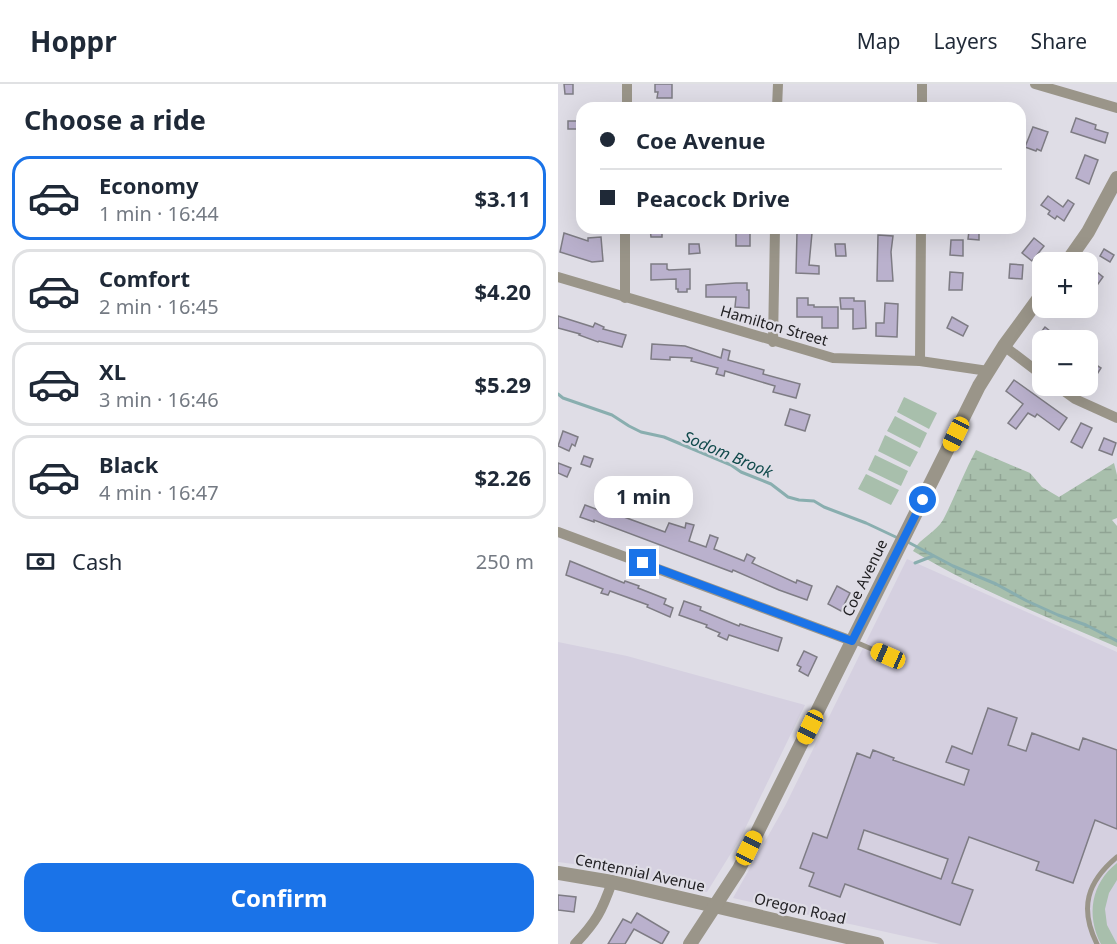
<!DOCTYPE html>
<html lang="en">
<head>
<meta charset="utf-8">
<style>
	body { margin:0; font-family:"Noto Sans",sans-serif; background:#f6f6f7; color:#1f2937; height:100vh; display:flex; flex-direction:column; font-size:22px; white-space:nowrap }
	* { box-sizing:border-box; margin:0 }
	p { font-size:20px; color:#747a83 }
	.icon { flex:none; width:33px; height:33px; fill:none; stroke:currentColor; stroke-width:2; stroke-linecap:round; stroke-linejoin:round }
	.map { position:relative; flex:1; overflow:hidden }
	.details { display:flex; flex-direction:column; background:#fff; width:558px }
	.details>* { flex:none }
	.hud { position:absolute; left:18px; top:18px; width:450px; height:132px; border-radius:18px; box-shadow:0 6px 24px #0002; display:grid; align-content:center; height:132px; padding:0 24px; background:#fff }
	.fabs { position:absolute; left:474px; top:168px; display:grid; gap:12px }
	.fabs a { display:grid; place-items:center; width:66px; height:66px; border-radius:12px; background:#fff; box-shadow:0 6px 24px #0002; font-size:30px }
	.end { position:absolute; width:27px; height:27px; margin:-14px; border:8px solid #1a73e8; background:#fff; box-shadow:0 0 0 3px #fff }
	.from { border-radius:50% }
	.bubble { position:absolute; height:42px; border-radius:18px; background:#fff; box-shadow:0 6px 24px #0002; font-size:20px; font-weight:700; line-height:42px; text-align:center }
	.car { position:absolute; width:18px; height:36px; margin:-18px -9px; border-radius:8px; box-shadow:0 0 4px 2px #0007; background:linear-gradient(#f5c518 24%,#345 0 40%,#f5c518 0 76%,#345 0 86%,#f5c518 0) }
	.hud b { display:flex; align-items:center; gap:21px; height:57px; font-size:22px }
	.hud b+b { border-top:2px solid #e0e1e3 }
	.hud i { width:15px; height:15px; background:#1f2937 }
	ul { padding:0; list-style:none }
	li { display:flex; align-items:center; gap:18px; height:84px; margin:0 12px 9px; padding:0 12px; border:3px solid #e0e1e3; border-radius:18px }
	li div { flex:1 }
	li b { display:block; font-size:22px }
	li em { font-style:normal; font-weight:700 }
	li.selected { border-color:#1a73e8 }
	li>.icon { width:54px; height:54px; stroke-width:1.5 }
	h2 { padding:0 24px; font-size:27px; line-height:72px }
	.pay { display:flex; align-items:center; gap:15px; height:66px; padding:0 24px; font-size:22px }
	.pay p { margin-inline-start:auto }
	.button { display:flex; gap:12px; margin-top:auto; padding:12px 24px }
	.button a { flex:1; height:69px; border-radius:18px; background:#1a73e8; color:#fff; font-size:24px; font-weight:700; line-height:69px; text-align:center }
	header { display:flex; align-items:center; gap:36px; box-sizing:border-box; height:84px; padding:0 30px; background:#fff; border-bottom:2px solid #e0e1e3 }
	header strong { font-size:28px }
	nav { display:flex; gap:33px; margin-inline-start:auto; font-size:21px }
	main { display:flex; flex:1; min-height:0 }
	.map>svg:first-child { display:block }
	.built { fill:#d5d0e0 }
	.wetland { fill:url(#wetland-marsh) }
	.garden { fill:#a8bfac }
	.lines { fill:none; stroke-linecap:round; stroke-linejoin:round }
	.stream { stroke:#89aeaf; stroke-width:3 }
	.building { fill:#bab1cd; stroke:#7e7c84; stroke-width:1.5; fill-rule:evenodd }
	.service { stroke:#9a9589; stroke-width:5 }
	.minor { stroke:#9a9589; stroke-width:10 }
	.tertiary { stroke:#9a9589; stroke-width:14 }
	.route { stroke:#1a73e8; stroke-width:8 }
	.labels { text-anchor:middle; stroke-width:4.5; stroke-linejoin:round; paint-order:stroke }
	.street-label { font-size:15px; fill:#222124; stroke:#dfdde6 }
	.water-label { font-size:16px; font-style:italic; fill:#114a4c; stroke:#dfdde6 }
</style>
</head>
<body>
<header>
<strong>Hoppr</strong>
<nav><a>Map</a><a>Layers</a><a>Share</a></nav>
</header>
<main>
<section class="details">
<h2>Choose a ride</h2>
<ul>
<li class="selected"><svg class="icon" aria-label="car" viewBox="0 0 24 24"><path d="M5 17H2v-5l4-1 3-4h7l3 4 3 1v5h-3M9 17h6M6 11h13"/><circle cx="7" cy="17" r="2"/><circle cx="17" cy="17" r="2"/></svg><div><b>Economy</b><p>1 min · 16:44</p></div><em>$3.11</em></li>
<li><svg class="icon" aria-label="car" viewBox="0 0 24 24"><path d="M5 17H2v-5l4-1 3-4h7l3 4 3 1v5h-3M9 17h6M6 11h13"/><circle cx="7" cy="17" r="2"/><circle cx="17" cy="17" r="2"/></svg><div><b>Comfort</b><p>2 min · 16:45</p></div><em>$4.20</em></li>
<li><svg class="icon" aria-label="car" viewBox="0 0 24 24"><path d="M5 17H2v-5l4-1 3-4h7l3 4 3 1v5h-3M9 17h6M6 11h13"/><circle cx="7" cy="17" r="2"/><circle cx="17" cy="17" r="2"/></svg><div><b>XL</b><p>3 min · 16:46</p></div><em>$5.29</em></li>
<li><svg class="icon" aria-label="car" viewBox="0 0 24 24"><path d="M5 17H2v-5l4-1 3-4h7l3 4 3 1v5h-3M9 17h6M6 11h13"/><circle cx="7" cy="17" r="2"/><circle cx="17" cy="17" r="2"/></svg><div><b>Black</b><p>4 min · 16:47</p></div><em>$2.26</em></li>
</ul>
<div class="pay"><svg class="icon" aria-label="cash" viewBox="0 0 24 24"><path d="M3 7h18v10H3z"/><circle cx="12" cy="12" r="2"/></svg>Cash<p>250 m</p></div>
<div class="button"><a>Confirm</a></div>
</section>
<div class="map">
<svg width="559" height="860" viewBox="0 0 559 860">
	<defs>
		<pattern id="wetland-marsh" width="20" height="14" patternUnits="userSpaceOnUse" patternTransform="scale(1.5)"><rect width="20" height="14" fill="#a8bfac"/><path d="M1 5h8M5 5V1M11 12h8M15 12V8" fill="none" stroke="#90a494"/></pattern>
	</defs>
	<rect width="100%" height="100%" fill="#dfdde6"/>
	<g class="built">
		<path d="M349,475L559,568V860H382L175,814L227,722Z"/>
		<path d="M0,558L69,572L247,621L183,753L149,808L23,781L0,778Z"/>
	</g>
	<path class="wetland" d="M418,366L472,389L484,403L501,413L556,379L559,391V434L554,436L559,442V563C490,533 419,506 355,467C362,454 378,448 385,436C397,413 406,388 418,366Z"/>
	<g class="garden">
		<path d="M346,313L379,329L371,345L339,328Z"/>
		<path d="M337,332L369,349L362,364L329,347Z"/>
		<path d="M327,351L360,368L352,383L320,367Z"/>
		<path d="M317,371L350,387L343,402L310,386Z"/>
		<path d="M308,390L341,406L333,421L300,405Z"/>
		<path d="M559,779V796L551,809L547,825L549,841L559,860H543C528,832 533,799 559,779Z"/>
	</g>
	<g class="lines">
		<g class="stream">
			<path d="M0,310L5,314L54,331L71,342L83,348L106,353L173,381L183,388L213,400L230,413L241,416L256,417L266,423L308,439L342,455"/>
			<path d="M348,457L395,482L438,500L469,517L500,531L528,541L559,557"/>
			<path d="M357,479L375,472"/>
		</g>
	</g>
	<g class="building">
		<path d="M6,0H15V10H7Z"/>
		<path d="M97,0H114V14H99L100,8H97Z"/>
		<path d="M518,34L538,41L537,45L550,49L547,59L513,48Z"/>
		<rect x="10" y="37" width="11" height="8"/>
		<path d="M475,43L490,48L483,67L479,65L478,67L467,63Z"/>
		<path d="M527,71L540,76L531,100L518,94Z"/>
		<path d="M490,112L505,123L510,116L516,120L506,137L499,132L497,135L490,130L492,127L483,121Z"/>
		<path d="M92,144H104V153H93Z"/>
		<path d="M411,147H421V156L410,155Z"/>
		<rect x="178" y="148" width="14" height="14"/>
		<path d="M239,148L254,149L251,181L261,182V190L238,189Z"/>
		<path d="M6,149L30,157V154L43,153L45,177L34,178L2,168Z"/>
		<path d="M320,151L335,152L333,168L335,197H319Z"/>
		<path d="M476,154L486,162L474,177L464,169Z"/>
		<path d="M393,156H405V172L392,171Z"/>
		<path d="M131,160H141L142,169L131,170Z"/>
		<path d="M277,160H287L288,172H278Z"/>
		<path d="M546,165L556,171L552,178L542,172Z"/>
		<path d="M93,180H109V185L111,186L132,185V205H129V208H120V205H118V195L93,196Z"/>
		<path d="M452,180L465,181L464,195L451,194Z"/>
		<path d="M534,184L545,193L535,207L530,203V190Z"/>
		<path d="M392,188L405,189L404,206H391Z"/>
		<path d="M178,199H189V206H191V224L177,223L178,213H148V201Z"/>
		<path d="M239,214H250V221H256V223H280V244H264V233H239Z"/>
		<path d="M282,214H296V217H307L308,244L295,245V225H283Z"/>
		<path d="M327,219L340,220L339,253L318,252V239H326Z"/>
		<path d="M508,224H527L520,233Z"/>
		<path d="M0,232L35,243L37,239L46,243L45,245L68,251L64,263L41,257L40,258L21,251L22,250L0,244Z"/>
		<path d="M394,233L410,242L405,252L389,244Z"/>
		<path d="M487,243L497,251L493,256H477Z"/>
		<path d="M94,260L127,262L163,274L165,265L172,267L170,276L206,286L205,290L242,300L238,314L215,308L217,302L167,287L166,292L158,290L160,284L133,277L134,274L112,273V276L93,275Z"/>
		<path d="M532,277L543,284L536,295L530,291V282Z"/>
		<path d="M456,296L509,334L501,346L479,330L477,333L470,329L458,345L450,339L465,320L448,307Z"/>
		<path d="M232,325L252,331L247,347L227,341Z"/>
		<path d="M523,339L534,344L524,364L513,358Z"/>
		<path d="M5,347L20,353L17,362L14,360L11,367L0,362Z"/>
		<path d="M546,354L558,359L554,371L541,366Z"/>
		<path d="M26,372L35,375L32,383L23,380Z"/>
		<path d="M0,379L13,384L9,393L0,389Z"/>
		<path d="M27,421L54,431L55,429L107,448L111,439L127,444L128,439L136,441L131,457L148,463L152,451L160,454L156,465L186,477L189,470L197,474L194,479L238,499L239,496L254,502L249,516L221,506L175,486L174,488L36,436V438L22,433Z"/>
		<path d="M12,477L66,499L67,497L81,502L80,504L108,515L106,520L115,524L112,533L89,523L90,521L52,507L50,511L43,509L45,505L8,491Z"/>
		<path d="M279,502L292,509L283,527L270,520Z"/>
		<path d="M126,517L143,523L142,526L181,542L182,540L224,554L220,567L171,551L169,556L160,552L162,549L148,543L149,541L121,531Z"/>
		<path d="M246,567L259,573L250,592L241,587L243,583L239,581Z"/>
		<path d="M430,624L459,634L450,661L468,667L474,649L521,666L525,654L559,666V745L537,736L515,799L478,786L481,778L411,753L394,799L415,806L402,841L287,800L282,813L251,802L256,789L242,784L255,749L269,754L299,669L312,674L315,666L336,674L335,676L406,701L411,686L388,678L394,662L414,670ZM306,746L390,775L383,795L300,765Z"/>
		<path d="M0,811L18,813L16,828L0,826Z"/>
		<path d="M79,829L111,848L104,860L76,845L67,860H50L65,835L73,839Z"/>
	</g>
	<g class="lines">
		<g class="service">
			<path d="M295,557L330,572"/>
			<path d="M539,860C521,824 529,798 559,773"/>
		</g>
		<g class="minor">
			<path d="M477,0L559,24"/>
			<path d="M69,24V0"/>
			<path d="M219,24L220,0"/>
			<path d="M364,24V0"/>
			<path d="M0,193L275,274L362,277L430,287"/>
			<path d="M67,214V144"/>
			<path d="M215,258L217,144"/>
			<path d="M446,262L484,291"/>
			<path d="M362,277L363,144"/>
			<path d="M499,302L517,315L559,334"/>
			<path d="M0,448L294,557"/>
			<path d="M17,860C38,838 44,827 54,798"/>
		</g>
		<g class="tertiary">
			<path d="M509,178L530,148L559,94"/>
			<path d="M0,789L54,798L319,860"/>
			<path d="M132,860L181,785L421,302L446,262L484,210"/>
		</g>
	</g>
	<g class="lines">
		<path class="route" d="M85,479L294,557L365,416"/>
	</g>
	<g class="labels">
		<g class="street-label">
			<text transform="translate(216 242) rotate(16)" y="5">Hamilton Street</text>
			<text transform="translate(307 494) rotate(-64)" y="5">Coe Avenue</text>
			<text transform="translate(82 789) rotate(12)" y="5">Centennial Avenue</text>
			<text transform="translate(242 825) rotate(13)" y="5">Oregon Road</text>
		</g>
		<g class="water-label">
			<text transform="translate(170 370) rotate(23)" y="6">Sodom Brook</text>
		</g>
	</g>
</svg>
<div class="fabs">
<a>+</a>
<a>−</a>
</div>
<i class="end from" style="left:365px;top:416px"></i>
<i class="end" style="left:85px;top:479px"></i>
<div class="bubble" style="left:36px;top:392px;width:99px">1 min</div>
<i class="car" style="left:398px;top:350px;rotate:206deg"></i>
<i class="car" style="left:330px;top:572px;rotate:294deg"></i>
<i class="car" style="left:252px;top:643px;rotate:206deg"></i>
<i class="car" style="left:191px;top:764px;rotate:26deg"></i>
<div class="hud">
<b><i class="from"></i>Coe Avenue</b>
<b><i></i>Peacock Drive</b>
</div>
</div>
</main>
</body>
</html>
